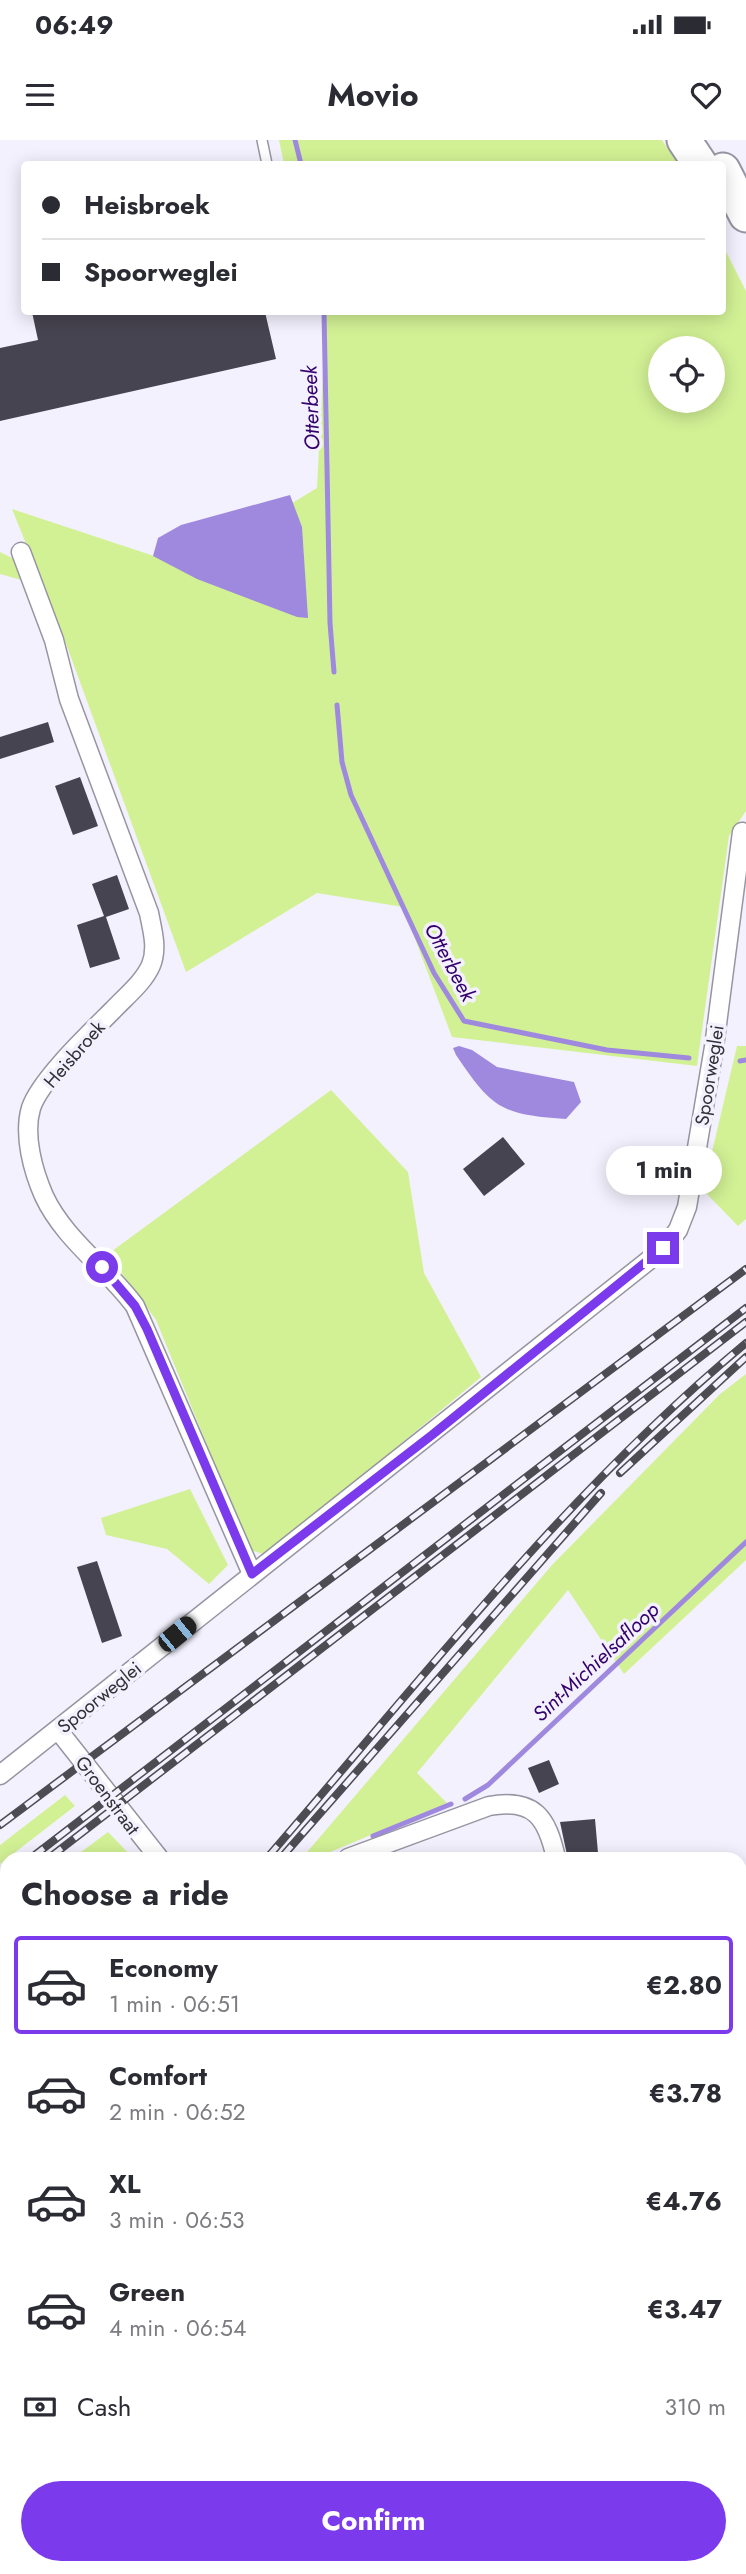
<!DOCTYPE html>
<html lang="en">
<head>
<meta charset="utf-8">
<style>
	body { margin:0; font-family:Jost,sans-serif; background:#f7f7f7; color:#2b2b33; height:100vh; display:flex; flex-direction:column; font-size:26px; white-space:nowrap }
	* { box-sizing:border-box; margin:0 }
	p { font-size:23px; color:#7c7c81 }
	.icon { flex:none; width:38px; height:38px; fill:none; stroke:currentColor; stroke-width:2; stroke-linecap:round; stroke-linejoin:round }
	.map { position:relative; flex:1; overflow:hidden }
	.panel { position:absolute; left:0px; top:1712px; width:747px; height:723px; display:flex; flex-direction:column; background:#fff; border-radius:21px 21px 0 0; box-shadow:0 4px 18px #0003 }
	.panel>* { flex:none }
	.guide { position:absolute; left:21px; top:21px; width:705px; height:154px; border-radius:7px; box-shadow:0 4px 18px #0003; display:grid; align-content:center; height:154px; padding:0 21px; background:#fff }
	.fabs { position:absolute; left:648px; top:196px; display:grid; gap:14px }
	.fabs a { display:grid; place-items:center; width:77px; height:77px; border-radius:50%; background:#fff; box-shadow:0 4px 18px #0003; font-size:35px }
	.end { position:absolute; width:32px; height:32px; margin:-16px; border:9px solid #7c3aed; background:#fff; box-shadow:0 0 0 4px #fff }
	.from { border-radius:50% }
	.bubble { position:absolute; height:49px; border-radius:24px; background:#fff; box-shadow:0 4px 18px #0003; font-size:23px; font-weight:700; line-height:49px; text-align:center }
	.car { position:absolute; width:21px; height:42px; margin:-21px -10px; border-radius:9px; box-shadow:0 0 5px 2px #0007; background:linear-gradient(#222 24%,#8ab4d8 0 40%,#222 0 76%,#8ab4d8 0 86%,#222 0) }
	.guide b { display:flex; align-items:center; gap:24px; height:66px; font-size:26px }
	.guide b+b { border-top:2px solid #e1e1e2 }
	.guide i { width:18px; height:18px; background:#2b2b33 }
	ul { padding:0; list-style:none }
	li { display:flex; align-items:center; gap:21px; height:98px; margin:0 14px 10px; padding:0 7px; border:4px solid transparent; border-radius:7px }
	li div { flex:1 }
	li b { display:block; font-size:26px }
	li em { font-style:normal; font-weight:700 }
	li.on { border-color:#7c3aed }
	li>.icon { width:63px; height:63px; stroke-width:1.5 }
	h2 { padding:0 21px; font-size:32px; line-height:84px }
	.pay { display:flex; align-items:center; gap:18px; height:77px; padding:0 21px; font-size:26px }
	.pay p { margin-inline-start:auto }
	.action { display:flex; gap:14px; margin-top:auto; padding:14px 21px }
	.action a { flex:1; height:80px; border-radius:42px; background:#7c3aed; color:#fff; font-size:28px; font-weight:700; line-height:80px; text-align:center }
	.status { display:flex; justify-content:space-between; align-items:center; height:49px; padding:0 35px; background:#fff; direction:ltr }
	.status svg { height:19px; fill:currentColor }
	header { display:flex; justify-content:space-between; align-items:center; height:91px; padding:0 21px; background:#fff; font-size:32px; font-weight:700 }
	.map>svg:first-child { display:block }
	.green { fill:#d2f195; fill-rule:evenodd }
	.water { fill:#9f89df }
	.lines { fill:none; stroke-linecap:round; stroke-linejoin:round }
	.stream { stroke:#9f89df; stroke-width:5 }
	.building { fill:#474451 }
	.lane-casing { stroke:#9795a2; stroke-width:12 }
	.street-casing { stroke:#9795a2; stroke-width:21 }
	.highway-casing { stroke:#9795a2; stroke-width:37 }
	.lane { stroke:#fff; stroke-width:9 }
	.street { stroke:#fff; stroke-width:18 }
	.highway { stroke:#fff; stroke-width:33 }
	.rail-casing { stroke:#4d4c53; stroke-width:8 }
	.rail { stroke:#f3f1fd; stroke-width:5; stroke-dasharray:16; stroke-linecap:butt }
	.route { stroke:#7c3aed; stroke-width:9 }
	.labels { text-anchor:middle; stroke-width:7; stroke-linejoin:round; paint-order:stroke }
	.street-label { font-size:19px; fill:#323137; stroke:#f3f1fd }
	.water-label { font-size:21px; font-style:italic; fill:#33006c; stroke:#f3f1fd }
</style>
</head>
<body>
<div class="status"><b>06:49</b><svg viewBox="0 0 49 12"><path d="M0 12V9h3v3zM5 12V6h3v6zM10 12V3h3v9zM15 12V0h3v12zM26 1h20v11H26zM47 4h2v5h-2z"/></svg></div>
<header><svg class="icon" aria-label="menu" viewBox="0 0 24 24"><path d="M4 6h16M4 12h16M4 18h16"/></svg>Movio<svg class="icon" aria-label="heart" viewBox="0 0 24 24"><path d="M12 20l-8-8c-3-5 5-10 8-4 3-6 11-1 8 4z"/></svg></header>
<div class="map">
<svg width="746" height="2434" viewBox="0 0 746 2434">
	<rect width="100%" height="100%" fill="#f3f1fd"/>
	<g class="green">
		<path d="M279,0H662L678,24H284Z"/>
		<path d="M723,106L746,151V671L729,696L697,926L452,897L403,767L317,753L186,832L61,490L12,369L287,460L289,365L317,348L326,172H723ZM660,208H712V261H660Z"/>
		<path d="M0,412L18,421L25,441L0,434Z"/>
		<path d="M737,906H746V1079L738,1086L703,1050Z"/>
		<path d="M331,950L408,1032L424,1133L481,1237L267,1415L250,1410L156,1180L108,1114Z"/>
		<path d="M746,1234V1420L624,1534L568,1450L417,1633L447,1663L316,1718H302L552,1425L720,1254Z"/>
		<path d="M190,1349L228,1425L209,1444L167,1409L106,1395L101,1378Z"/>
		<path d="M65,1655L75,1666L0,1724V1705Z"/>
		<path d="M108,1692L133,1718H73Z"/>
		<path d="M7,1770V1951L0,1955V1775Z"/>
		<path d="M7,2001V2147L0,2151V2006Z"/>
		<path d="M491,2427H608L611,2434H460Z"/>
	</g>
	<g class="water">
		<path d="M290,355L302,387L308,478L297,477L197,439L153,416L158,398L181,385Z"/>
		<path d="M459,906L472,910L497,927L574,942L581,962L566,979C501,975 492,968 456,915L453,908Z"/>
		<path d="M7,2176V2289H6L0,2273V2180Z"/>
	</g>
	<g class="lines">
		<g class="stream">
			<path d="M295,0L301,24"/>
			<path d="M324,172L330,483L334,532"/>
			<path d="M337,565L342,622L351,655L434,833L464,881L607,910L689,918"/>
			<path d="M740,921L746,920"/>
			<path d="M465,1659L488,1645L746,1402"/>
			<path d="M373,1696L451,1664"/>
			<path d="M122,2427L123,2434"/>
		</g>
	</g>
	<g class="building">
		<path d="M32,172H265L276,219L0,281V208L38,200Z"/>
		<path d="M48,582L54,602L0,619V597Z"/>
		<path d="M80,637L98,686L73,695L55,646Z"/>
		<path d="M117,735L129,769L106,777L120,819L90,828L77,785L104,776L92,744Z"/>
		<path d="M503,997L525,1024L484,1056L463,1029Z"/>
		<path d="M97,1421L122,1496L102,1503L77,1427Z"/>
		<path d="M549,1620L559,1644L539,1653L528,1628Z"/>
		<path d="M595,1679L598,1713L567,1715L560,1682Z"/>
	</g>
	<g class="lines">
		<g class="lane-casing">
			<path id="lane" d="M262,0L267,24"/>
		</g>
		<g class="street-casing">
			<g id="street">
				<path d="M21,412L54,500L69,559L149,773C152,789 158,808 151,825C144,842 125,857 113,870C92,891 40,940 31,968C23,995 33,1031 44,1056C64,1099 107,1128 135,1166L252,1434"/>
				<path d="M58,1590L159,1718"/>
				<path d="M0,1635L663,1109L678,1090L687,1067L714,907L742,692"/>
				<path d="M348,1718L489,1666C535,1658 547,1678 556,1718"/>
				<path d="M740,1831L746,1832"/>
				<path d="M0,2332L7,2330"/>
				<path d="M740,2416L746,2434"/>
			</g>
		</g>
		<g class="highway-casing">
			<g id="highway">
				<path d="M684,0L700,24"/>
				<path d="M723,30L746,75"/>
			</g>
		</g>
		<use href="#lane" class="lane"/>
		<use href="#street" class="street"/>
		<use href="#highway" class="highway"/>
		<g class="rail-casing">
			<g id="rail">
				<path d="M620,1333L746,1217"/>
				<path d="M0,1685L746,1129"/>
				<path d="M31,1718L746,1168"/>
				<path d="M49,1718L746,1182"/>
				<path d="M267,1718C419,1543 567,1351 746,1203"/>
				<path d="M281,1718L601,1353"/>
				<path d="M0,1742L7,1737"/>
				<path d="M0,1756L7,1751"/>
				<path d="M0,1970L7,1965"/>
				<path d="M0,1983L7,1978"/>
			</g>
		</g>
		<use href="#rail" class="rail"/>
	</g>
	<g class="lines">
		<path class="route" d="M102,1127L135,1166L147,1189L252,1434L432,1295L663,1108"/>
	</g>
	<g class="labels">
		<g class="street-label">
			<text transform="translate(74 914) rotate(-49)" y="7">Heisbroek</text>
			<text transform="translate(709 935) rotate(-81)" y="7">Spoorweglei</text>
			<text transform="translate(99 1557) rotate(-39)" y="7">Spoorweglei</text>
			<text transform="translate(108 1655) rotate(53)" y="7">Groenstraat</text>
		</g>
		<g class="water-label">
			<text transform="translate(311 268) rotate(-92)" y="7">Otterbeek</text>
			<text transform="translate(450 822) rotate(62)" y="7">Otterbeek</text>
			<text transform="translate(596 1522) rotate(-43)" y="7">Sint-Michielsafloop</text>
		</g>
	</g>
</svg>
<div class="fabs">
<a><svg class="icon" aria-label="locate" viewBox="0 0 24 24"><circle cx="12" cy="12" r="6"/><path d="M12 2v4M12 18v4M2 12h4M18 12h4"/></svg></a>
</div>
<i class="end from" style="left:102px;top:1127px"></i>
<i class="end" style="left:663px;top:1108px"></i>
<div class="bubble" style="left:606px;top:1006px;width:116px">1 min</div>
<i class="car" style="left:177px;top:1494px;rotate:51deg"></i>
<div class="guide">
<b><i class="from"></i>Heisbroek</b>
<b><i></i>Spoorweglei</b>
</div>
<section class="panel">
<h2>Choose a ride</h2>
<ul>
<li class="on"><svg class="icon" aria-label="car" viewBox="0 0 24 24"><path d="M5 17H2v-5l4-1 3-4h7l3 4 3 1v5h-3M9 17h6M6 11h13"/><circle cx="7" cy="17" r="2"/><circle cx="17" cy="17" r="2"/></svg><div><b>Economy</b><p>1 min · 06:51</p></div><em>€2.80</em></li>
<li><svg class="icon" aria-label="car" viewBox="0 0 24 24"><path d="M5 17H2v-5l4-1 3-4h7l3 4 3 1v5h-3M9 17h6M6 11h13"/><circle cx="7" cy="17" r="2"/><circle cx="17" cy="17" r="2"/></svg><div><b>Comfort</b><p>2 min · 06:52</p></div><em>€3.78</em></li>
<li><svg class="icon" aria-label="car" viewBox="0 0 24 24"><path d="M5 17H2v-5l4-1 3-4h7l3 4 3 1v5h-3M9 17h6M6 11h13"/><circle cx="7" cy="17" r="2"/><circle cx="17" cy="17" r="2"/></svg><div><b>XL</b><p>3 min · 06:53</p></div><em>€4.76</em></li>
<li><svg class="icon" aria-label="car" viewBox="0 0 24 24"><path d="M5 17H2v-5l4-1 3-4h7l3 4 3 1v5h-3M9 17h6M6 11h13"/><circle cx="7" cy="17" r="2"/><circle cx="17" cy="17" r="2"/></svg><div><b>Green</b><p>4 min · 06:54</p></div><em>€3.47</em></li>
</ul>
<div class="pay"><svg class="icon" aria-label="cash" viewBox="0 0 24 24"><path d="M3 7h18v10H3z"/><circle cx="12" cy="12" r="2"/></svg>Cash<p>310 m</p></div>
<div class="action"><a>Confirm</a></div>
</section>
</div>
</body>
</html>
